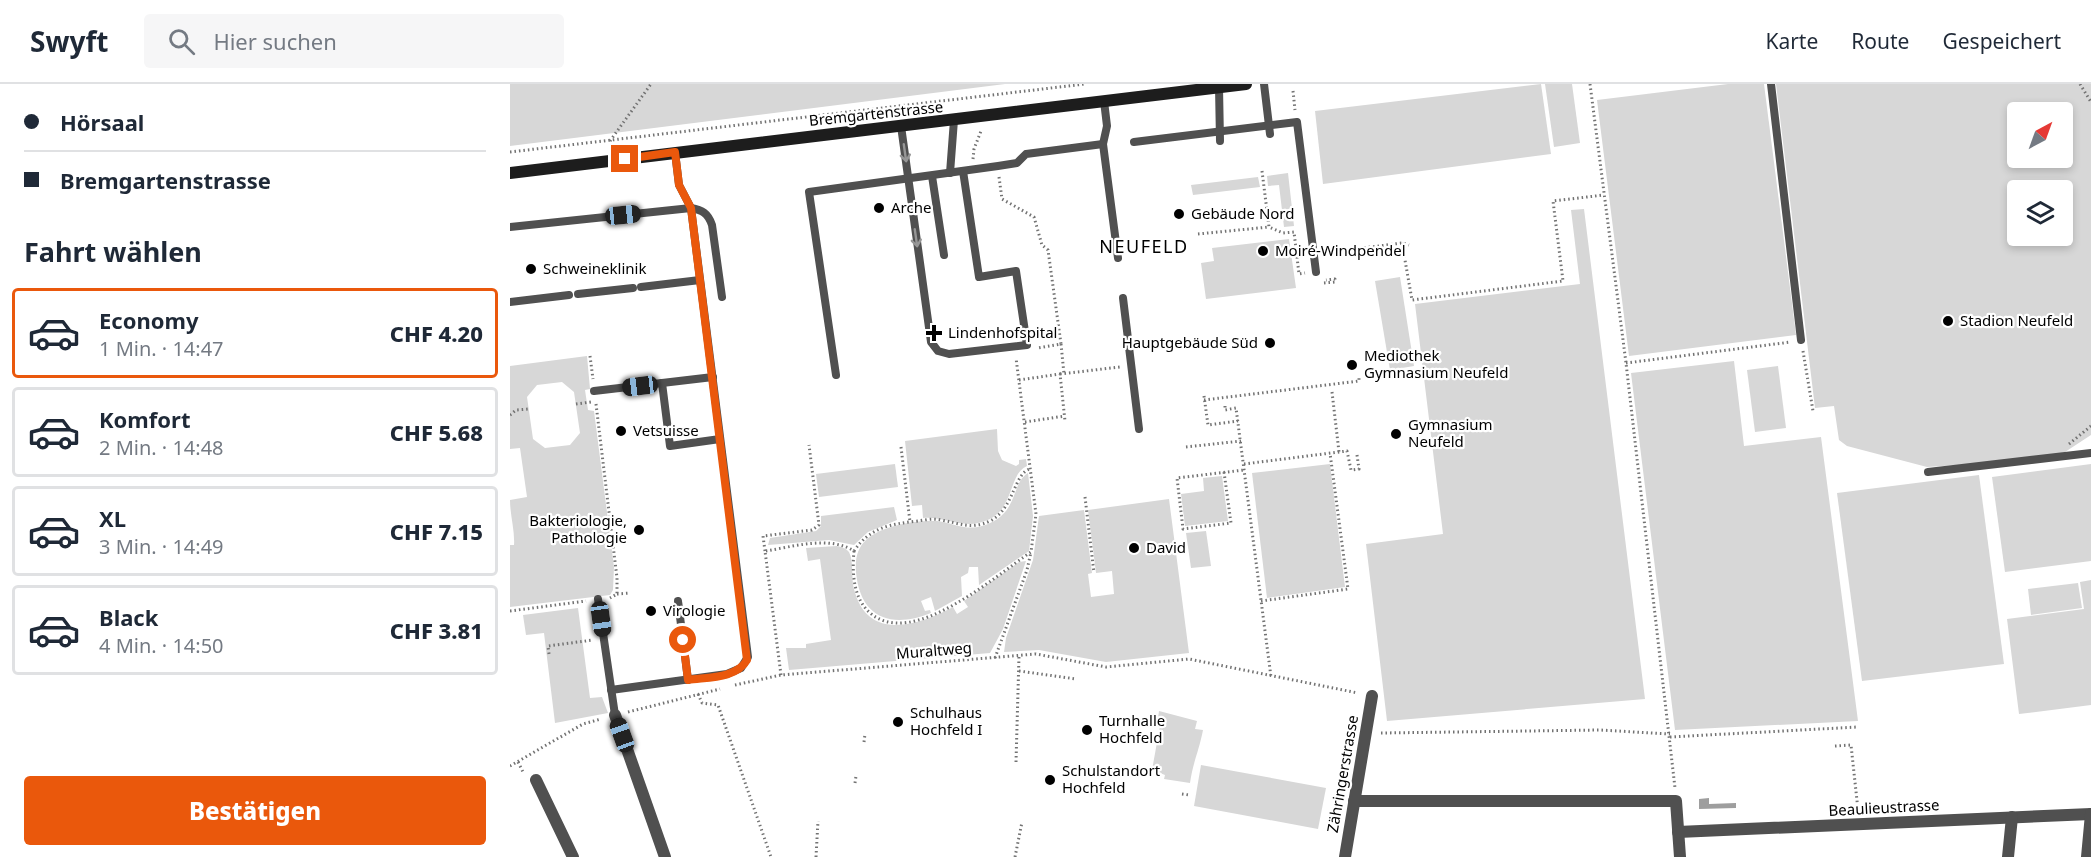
<!DOCTYPE html>
<html lang="de">
<head>
<meta charset="utf-8">
<style>
	body { margin:0; font-family:"Noto Sans",sans-serif; background:#f6f6f7; color:#1f2937; height:100vh; display:flex; flex-direction:column; font-size:22px; white-space:nowrap }
	* { box-sizing:border-box; margin:0 }
	p { font-size:20px; color:#747a83 }
	.icon { flex:none; width:33px; height:33px; fill:none; stroke:currentColor; stroke-width:2; stroke-linecap:round; stroke-linejoin:round }
	.map { position:relative; flex:1; overflow:hidden }
	.side { display:flex; flex-direction:column; background:#fff; width:510px }
	.side>* { flex:none }
	.hud { display:grid; align-content:center; height:132px; padding:0 24px; background:#fff }
	.needle { width:39px; rotate:41deg }
	.fabs { position:absolute; left:1497px; top:18px; display:grid; gap:12px }
	.fabs a { display:grid; place-items:center; width:66px; height:66px; border-radius:6px; background:#fff; box-shadow:0 3px 9px #0003; font-size:30px }
	.end { position:absolute; width:27px; height:27px; margin:-14px; border:8px solid #ea580c; background:#fff; box-shadow:0 0 0 3px #fff }
	.from { border-radius:50% }
	.car { position:absolute; width:18px; height:36px; margin:-18px -9px; border-radius:8px; box-shadow:0 0 4px 2px #0007; background:linear-gradient(#222 24%,#8ab4d8 0 40%,#222 0 76%,#8ab4d8 0 86%,#222 0) }
	.hud b { display:flex; align-items:center; gap:21px; height:57px; font-size:22px }
	.hud b+b { border-top:2px solid #e0e1e3 }
	.hud i { width:15px; height:15px; background:#1f2937 }
	ul { padding:0; list-style:none }
	li { display:flex; align-items:center; gap:18px; height:90px; margin:0 12px 9px; padding:0 12px; border:3px solid #e0e1e3; border-radius:6px }
	li div { flex:1 }
	li b { display:block; font-size:22px }
	li em { font-style:normal; font-weight:800 }
	li.selected { border-color:#ea580c }
	li>.icon { width:54px; height:54px; stroke-width:1.5 }
	h2 { padding:0 24px; font-size:27px; line-height:72px }
	.cta { display:flex; gap:12px; margin-top:auto; padding:12px 24px }
	.cta a { flex:1; height:69px; border-radius:6px; background:#ea580c; color:#fff; font-size:24px; font-weight:800; line-height:69px; text-align:center }
	header { display:flex; align-items:center; gap:36px; box-sizing:border-box; height:84px; padding:0 30px; background:#fff; border-bottom:2px solid #e0e1e3 }
	header strong { font-size:28px }
	nav { display:flex; gap:33px; margin-inline-start:auto; font-size:21px }
	.search { width:420px; height:54px; background:#f6f6f7; display:flex; align-items:center; gap:15px; box-sizing:border-box; padding:0 21px; border-radius:6px; color:#747a83; font-size:22px }
	main { display:flex; flex:1; min-height:0 }
	.map>svg:first-child { display:block }
	.green { fill:#d7d7d7; fill-rule:evenodd }
	.water { fill:#9e9e9e }
	.lines { fill:none; stroke-linecap:round; stroke-linejoin:round }
	.path { stroke:#727272; stroke-width:3; stroke-dasharray:1.5 3; stroke-linecap:butt }
	.lane { stroke:#505050; stroke-width:8 }
	.street { stroke:#505050; stroke-width:12 }
	.secondary { stroke:#1d1d1d; stroke-width:12 }
	.oneway { stroke:#969696 }
	.route { stroke:#ea580c; stroke-width:8 }
	.poi-dot { fill:#000; stroke:#fff; stroke-width:2 }
	.labels { text-anchor:middle; stroke-width:4.5; stroke-linejoin:round; paint-order:stroke }
	.street-label { font-size:15px; fill:#000; stroke:#fff }
	.poi-label { font-size:15px; fill:#000; stroke:#fff; text-anchor:start }
	.quarter-label { font-size:18px; letter-spacing:1.5px; fill:#000; stroke:#fff }
</style>
</head>
<body>
<header>
<strong>Swyft</strong>
<div class="search"><svg class="icon" aria-label="search" viewBox="0 0 24 24"><circle cx="10" cy="10" r="6"/><path d="M15 15l6 6"/></svg>Hier suchen</div>
<nav><a>Karte</a><a>Route</a><a>Gespeichert</a></nav>
</header>
<main>
<section class="side">
<div class="hud">
<b><i class="from"></i>Hörsaal</b>
<b><i></i>Bremgartenstrasse</b>
</div>
<h2>Fahrt wählen</h2>
<ul>
<li class="selected"><svg class="icon" aria-label="car" viewBox="0 0 24 24"><path d="M5 17H2v-5l4-1 3-4h7l3 4 3 1v5h-3M9 17h6M6 11h13"/><circle cx="7" cy="17" r="2"/><circle cx="17" cy="17" r="2"/></svg><div><b>Economy</b><p>1 Min. · 14:47</p></div><em>CHF 4.20</em></li>
<li><svg class="icon" aria-label="car" viewBox="0 0 24 24"><path d="M5 17H2v-5l4-1 3-4h7l3 4 3 1v5h-3M9 17h6M6 11h13"/><circle cx="7" cy="17" r="2"/><circle cx="17" cy="17" r="2"/></svg><div><b>Komfort</b><p>2 Min. · 14:48</p></div><em>CHF 5.68</em></li>
<li><svg class="icon" aria-label="car" viewBox="0 0 24 24"><path d="M5 17H2v-5l4-1 3-4h7l3 4 3 1v5h-3M9 17h6M6 11h13"/><circle cx="7" cy="17" r="2"/><circle cx="17" cy="17" r="2"/></svg><div><b>XL</b><p>3 Min. · 14:49</p></div><em>CHF 7.15</em></li>
<li><svg class="icon" aria-label="car" viewBox="0 0 24 24"><path d="M5 17H2v-5l4-1 3-4h7l3 4 3 1v5h-3M9 17h6M6 11h13"/><circle cx="7" cy="17" r="2"/><circle cx="17" cy="17" r="2"/></svg><div><b>Black</b><p>4 Min. · 14:50</p></div><em>CHF 3.81</em></li>
</ul>
<div class="cta"><a>Bestätigen</a></div>
</section>
<div class="map">
<svg width="1581" height="773" viewBox="0 0 1581 773">
	<rect width="100%" height="100%" fill="#fff"/>
	<g class="green">
		<path d="M0,0H495L0,62Z"/>
		<path d="M1031,0L1041,70L813,100L805,27Z"/>
		<path d="M1035,0H1062L1070,59L1044,63Z"/>
		<path d="M1218,0H1254L1286,251L1119,272L1087,16Z"/>
		<path d="M1266,0H1581V351L1555,368L1529,376L1417,383L1337,362L1329,356L1324,322L1305,324ZM1508,28H1552V74H1508ZM1508,106H1552V152H1508Z"/>
		<path d="M778,89L784,142L774,143L769,101L758,102L757,92Z"/>
		<path d="M748,93L750,103L683,111L681,101Z"/>
		<path d="M1074,125L1135,615L877,637L856,460L933,450L905,220L1070,200L1061,126Z"/>
		<path d="M779,155L786,204L696,215L691,179L704,177L702,164Z"/>
		<path d="M890,193L904,282L880,286L865,197Z"/>
		<path d="M77,272L80,305L75,306L78,326L84,327L104,483L103,506L100,511L0,523V461H4C5,447 0,431 0,416L17,413L10,364L0,365V282ZM52,298L64,308L70,349L60,361L35,364L23,355L17,313L27,301Z"/>
		<path d="M1224,277L1234,362L1311,353L1348,637L1165,646L1121,289Z"/>
		<path d="M1268,282L1276,344L1245,348L1237,286Z"/>
		<path d="M487,345L488,367L492,376L506,382L509,380V376L516,375L517,382C496,391 507,431 468,439C449,443 432,432 413,434L412,421L402,422L395,357Z"/>
		<path d="M385,380L388,403L309,413L306,390Z"/>
		<path d="M820,380L835,503L757,514L742,389Z"/>
		<path d="M1581,380V477L1495,488L1482,393Z"/>
		<path d="M518,389L523,432L519,467L469,501L468,483H459L458,489L451,493L452,512L425,527L421,513L411,517L415,527L420,526L421,529C381,545 350,534 346,488C345,475 347,464 357,455C373,441 407,436 427,437C444,439 455,447 472,442C510,431 500,400 518,389Z"/>
		<path d="M1469,391L1494,580L1352,597L1327,409Z"/>
		<path d="M712,392L718,437L675,442L671,410L694,407L693,394Z"/>
		<path d="M659,415L679,569L596,578L529,566L494,568L496,554L523,476L529,432L574,426L582,489L578,490L581,513L604,510L602,487L586,489L578,426Z"/>
		<path d="M384,423L387,436L358,448L344,461L319,456L258,461L260,454L306,447L311,442V432Z"/>
		<path d="M696,447L701,482L681,484L676,449Z"/>
		<path d="M327,462C331,463 336,464 339,468C344,477 341,495 344,505C357,558 408,542 443,523L447,530L458,523L454,517L509,478L516,477L493,545L480,569L279,586L276,564H296V560L321,556L310,475L298,477L296,464Z"/>
		<path d="M1581,496V621L1509,630L1497,535L1574,525L1570,498Z"/>
		<path d="M1568,499L1572,524L1521,531L1518,505Z"/>
		<path d="M68,524L80,614L92,613L98,629L45,639L34,549L16,551L13,531Z"/>
		<path d="M649,627L687,637L685,645L693,646C689,667 683,678 680,699L654,695L655,691L642,686L650,642L647,641Z"/>
		<path d="M691,681L816,704L808,745L684,722Z"/>
	</g>
	<path class="water" d="M1199,714V720L1226,719V724L1189,725V715Z"/>
	<g class="lines">
		<g class="path">
			<path d="M1080,0L1116,279L1165,704"/>
			<path d="M1570,0L1581,18"/>
			<path d="M783,7L785,26"/>
			<path d="M100,57L141,0"/>
			<path d="M0,68L575,0"/>
			<path d="M463,75L464,65L471,47"/>
			<path d="M752,87L759,143L773,149L784,148L789,190L795,189"/>
			<path d="M489,93L492,115L524,133L532,161L538,166L551,260L528,264"/>
			<path d="M688,150L759,143"/>
			<path d="M892,159L902,216L1053,197L1043,117L1094,111"/>
			<path d="M814,169L892,159L899,161"/>
			<path d="M814,199L825,198V195L816,196"/>
			<path d="M551,260L554,290"/>
			<path d="M1293,267L1303,327"/>
			<path d="M80,272L83,295"/>
			<path d="M1116,279L1281,258"/>
			<path d="M550,290L610,283"/>
			<path d="M509,296L550,290L555,337"/>
			<path d="M822,308L829,368"/>
			<path d="M694,312L698,341L728,337"/>
			<path d="M694,316L849,297V293"/>
			<path d="M66,320L81,318"/>
			<path d="M86,320L107,494V510L100,514"/>
			<path d="M715,322V326L726,324L761,593"/>
			<path d="M0,331L6,326L19,325"/>
			<path d="M515,338L555,332"/>
			<path d="M1559,360L1581,342"/>
			<path d="M391,363L400,438"/>
			<path d="M676,363L731,357"/>
			<path d="M734,380L837,367L841,386L849,385L847,371"/>
			<path d="M714,388L721,439L673,445L667,394L734,386"/>
			<path d="M575,413L584,489"/>
			<path d="M255,467L253,452L302,446L309,441L299,361"/>
			<path d="M344,467C342,488 343,513 359,528C401,567 485,492 521,468L526,430L506,274"/>
			<path d="M107,510L120,509"/>
			<path d="M751,517L838,505L820,369"/>
			<path d="M0,527L76,517"/>
			<path d="M39,570L38,562L83,556"/>
			<path d="M485,574L517,486L521,468"/>
			<path d="M509,587L566,595"/>
			<path d="M271,591L255,467C283,463 319,451 344,467C360,443 381,440 408,437C415,436 423,434 431,436C449,439 461,446 480,437C504,425 504,389 520,385"/>
			<path d="M225,601L271,591L526,570L596,583L679,575L848,609"/>
			<path d="M188,610L192,619L208,621L261,773"/>
			<path d="M118,628L210,605"/>
			<path d="M871,649L1090,646L1160,650"/>
			<path d="M1160,653L1348,643"/>
			<path d="M354,658L355,650"/>
			<path d="M1325,662L1341,661L1348,726"/>
			<path d="M8,678L14,690"/>
			<path d="M506,678L509,572"/>
			<path d="M0,682L73,640L91,635"/>
			<path d="M345,699L346,692"/>
			<path d="M672,710L679,711"/>
			<path d="M306,773L308,737"/>
			<path d="M505,773L512,738"/>
		</g>
		<g class="lane">
			<path d="M754,0L760,50"/>
			<path d="M1261,0L1291,256"/>
			<path d="M709,3L710,57"/>
			<path d="M594,17L597,42L593,60L608,174"/>
			<path d="M391,42L421,258L428,267L439,270L517,261L506,187L469,193L453,87"/>
			<path d="M624,58L787,38L806,188"/>
			<path d="M440,89L444,36"/>
			<path d="M422,92L434,171"/>
			<path d="M0,143L181,124C192,126 198,129 202,141L212,213"/>
			<path d="M131,203L190,196"/>
			<path d="M68,210L123,204"/>
			<path d="M613,214L629,345"/>
			<path d="M0,218L59,211"/>
			<path d="M326,291L299,108L488,82L507,79L516,70L593,60"/>
			<path d="M152,299L160,362L210,355"/>
			<path d="M84,307L203,293"/>
			<path d="M1418,388L1581,369"/>
			<path d="M88,515L105,631"/>
			<path d="M168,517L178,596"/>
			<path d="M101,606L217,590L231,584L238,573L181,124L169,101L165,68"/>
		</g>
		<g class="street">
			<path d="M105,631L155,773"/>
			<path d="M26,696L63,773"/>
			<path d="M844,717H1166L1170,773"/>
			<path d="M1168,748L1581,730"/>
			<path d="M835,773L862,612"/>
			<path d="M1498,773L1502,733"/>
			<path d="M1577,773L1581,730"/>
		</g>
		<path class="secondary" d="M0,89L736,0"/>
	</g>
	<defs><path id="oneway-shaft" d="M-6 0H5M1.5-3L5.5 0L1.5 3" fill="none" stroke-width="1.6" stroke-linecap="round" stroke-linejoin="round" transform="scale(1.5)"/></defs>
	<g class="oneway">
		<use href="#oneway-shaft" transform="translate(395 69) rotate(82)"/>
		<use href="#oneway-shaft" transform="translate(406 154) rotate(82)"/>
	</g>
	<g class="lines">
		<path class="route" d="M115,75L165,68L169,101L181,124L237,576C226,595 197,593 178,596L173,556"/>
	</g>
	<g class="poi-dot">
		<circle cx="369" cy="124" r="6"/>
		<circle cx="669" cy="130" r="6"/>
		<circle cx="753" cy="167" r="6"/>
		<circle cx="21" cy="185" r="6"/>
		<circle cx="1438" cy="237" r="6"/>
		<path d="M421 240h6v6h6v6h-6v6h-6v-6h-6v-6h6z"/>
		<circle cx="760" cy="259" r="6"/>
		<circle cx="842" cy="281" r="6"/>
		<circle cx="111" cy="347" r="6"/>
		<circle cx="886" cy="350" r="6"/>
		<circle cx="129" cy="446" r="6"/>
		<circle cx="624" cy="464" r="6"/>
		<circle cx="141" cy="527" r="6"/>
		<circle cx="388" cy="638" r="6"/>
		<circle cx="577" cy="646" r="6"/>
		<circle cx="540" cy="696" r="6"/>
	</g>
	<g class="labels">
		<g class="street-label">
			<text transform="translate(366 30) rotate(-6)" y="5">Bremgartenstrasse</text>
			<text transform="translate(424 567) rotate(-5)" y="5">Muraltweg</text>
			<text transform="translate(833 690) rotate(-80)" y="5">Zähringerstrasse</text>
			<text transform="translate(1374 724) rotate(-3)" y="5">Beaulieustrasse</text>
		</g>
		<g class="poi-label">
			<text x="381" y="129">Arche</text>
			<text x="681" y="135">Gebäude Nord</text>
			<text x="765" y="172">Moiré-Windpendel</text>
			<text x="33" y="190">Schweineklinik</text>
			<text x="1450" y="242">Stadion Neufeld</text>
			<text x="438" y="254">Lindenhofspital</text>
			<text x="748" y="264" text-anchor="end">Hauptgebäude Süd</text>
			<text x="854" y="277">Mediothek<tspan x="854" dy="17">Gymnasium Neufeld</tspan></text>
			<text x="898" y="346">Gymnasium<tspan x="898" dy="17">Neufeld</tspan></text>
			<text x="123" y="352">Vetsuisse</text>
			<text x="117" y="442" text-anchor="end">Bakteriologie,<tspan x="117" dy="17">Pathologie</tspan></text>
			<text x="636" y="469">David</text>
			<text x="153" y="532">Virologie</text>
			<text x="400" y="634">Schulhaus<tspan x="400" dy="17">Hochfeld I</tspan></text>
			<text x="589" y="642">Turnhalle<tspan x="589" dy="17">Hochfeld</tspan></text>
			<text x="552" y="692">Schulstandort<tspan x="552" dy="17">Hochfeld</tspan></text>
		</g>
		<g class="quarter-label">
			<text x="634" y="169">NEUFELD</text>
		</g>
	</g>
</svg>
<div class="fabs">
<a><svg class="needle" viewBox="-14 -14 28 28"><path d="M0-13l5 13h-10z" fill="#e53935"/><path d="M0 13l5-13h-10z" fill="#747a83"/></svg></a>
<a><svg class="icon" aria-label="layers" viewBox="0 0 24 24"><path d="M12 4l9 5-9 5-9-5zM3 14l9 5 9-5"/></svg></a>
</div>
<i class="end from" style="left:173px;top:556px"></i>
<i class="end" style="left:115px;top:75px"></i>
<i class="car" style="left:113px;top:131px;rotate:84deg"></i>
<i class="car" style="left:130px;top:302px;rotate:263deg"></i>
<i class="car" style="left:91px;top:535px;rotate:172deg"></i>
<i class="car" style="left:112px;top:651px;rotate:340deg"></i>
</div>
</main>
</body>
</html>
